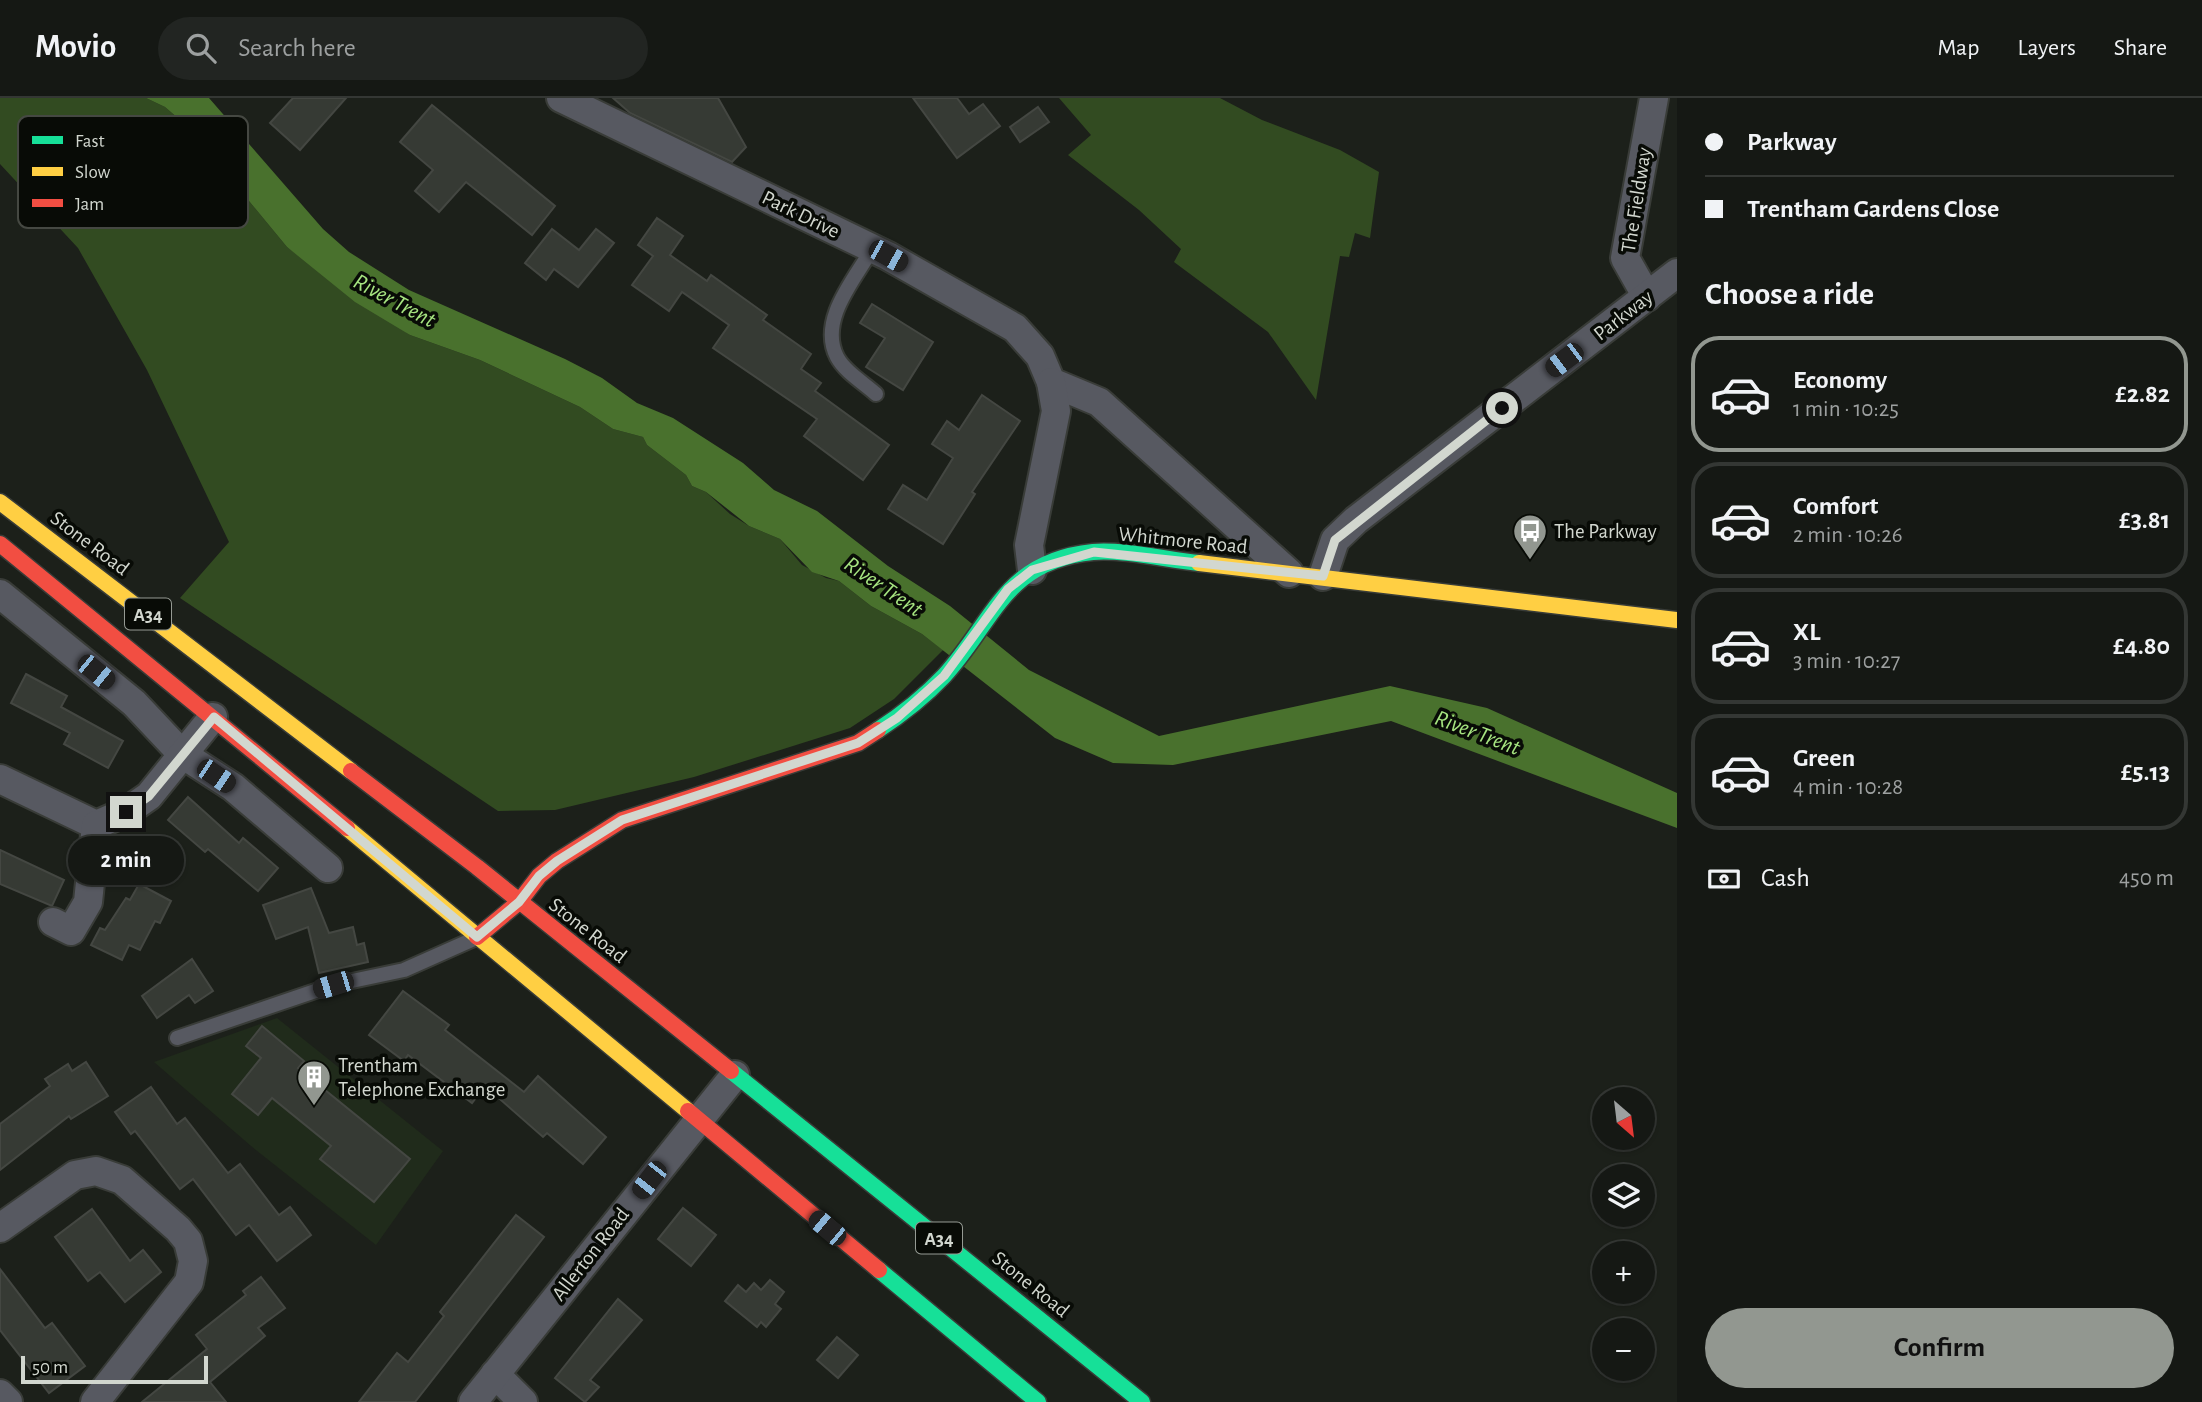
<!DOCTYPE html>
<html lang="en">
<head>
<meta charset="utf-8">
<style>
	body { margin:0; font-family:"Alegreya Sans",sans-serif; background:#222522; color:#f1f3f6; height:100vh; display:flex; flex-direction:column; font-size:26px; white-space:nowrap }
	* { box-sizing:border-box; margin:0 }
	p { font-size:23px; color:#9da0a0 }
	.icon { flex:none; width:38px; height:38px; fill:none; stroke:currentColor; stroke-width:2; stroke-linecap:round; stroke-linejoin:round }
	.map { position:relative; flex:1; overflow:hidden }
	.panel { display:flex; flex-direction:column; background:#151814; width:525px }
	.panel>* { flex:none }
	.banner { display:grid; align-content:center; height:154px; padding:0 28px; background:#151814 }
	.needle { width:46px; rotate:152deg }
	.controls { position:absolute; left:1592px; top:989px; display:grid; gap:14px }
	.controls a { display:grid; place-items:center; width:63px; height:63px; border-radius:50%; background:#151814; box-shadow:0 2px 5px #0004,0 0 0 2px #343734; font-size:35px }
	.scale { position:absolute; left:21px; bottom:18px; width:187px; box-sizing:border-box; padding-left:7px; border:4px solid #d2d7cf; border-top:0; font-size:19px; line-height:24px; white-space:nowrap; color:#d2d7cf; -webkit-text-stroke:5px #080b06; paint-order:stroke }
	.end { position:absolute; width:32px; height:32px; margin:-16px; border:9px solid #d2d7cf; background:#111; box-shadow:0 0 0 4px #111 }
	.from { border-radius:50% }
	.bubble { position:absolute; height:49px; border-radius:24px; background:#151814; box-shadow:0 2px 5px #0004,0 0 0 2px #343734; font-size:23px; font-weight:600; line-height:49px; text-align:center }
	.car { position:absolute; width:21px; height:42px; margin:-21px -10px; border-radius:9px; box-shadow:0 0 5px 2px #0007; background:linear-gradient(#222 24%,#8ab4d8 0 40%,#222 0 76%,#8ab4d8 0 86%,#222 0) }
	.banner b { display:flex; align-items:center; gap:24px; height:66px; font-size:26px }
	.banner b+b { border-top:2px solid #343734 }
	.banner i { width:18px; height:18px; background:#f1f3f6 }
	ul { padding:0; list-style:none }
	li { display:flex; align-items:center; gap:21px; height:116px; margin:0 14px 10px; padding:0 14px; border:4px solid #343734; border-radius:28px }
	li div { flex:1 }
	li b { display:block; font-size:26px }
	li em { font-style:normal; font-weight:600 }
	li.on { border-color:#929790 }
	li>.icon { width:63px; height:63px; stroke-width:1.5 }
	h2 { padding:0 28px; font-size:32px; line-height:84px }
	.pay { display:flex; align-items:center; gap:18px; height:77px; padding:0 28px; font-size:26px }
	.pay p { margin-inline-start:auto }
	.button { display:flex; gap:14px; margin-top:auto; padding:14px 28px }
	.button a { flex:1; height:80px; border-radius:42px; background:#929790; color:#111; font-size:28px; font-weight:600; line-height:80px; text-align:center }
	header { display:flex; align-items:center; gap:42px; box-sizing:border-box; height:98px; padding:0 35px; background:#151814; border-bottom:2px solid #343734 }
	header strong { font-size:33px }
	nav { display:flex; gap:38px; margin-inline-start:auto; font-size:24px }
	.search { width:490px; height:63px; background:#222522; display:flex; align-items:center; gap:18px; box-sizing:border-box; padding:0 24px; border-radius:38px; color:#9da0a0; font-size:26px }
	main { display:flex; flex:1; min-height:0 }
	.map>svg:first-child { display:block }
	.built { fill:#202b1b }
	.green { fill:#324b21 }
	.water { fill:#49712d }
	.building { fill:#363a34; stroke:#444742; stroke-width:2 }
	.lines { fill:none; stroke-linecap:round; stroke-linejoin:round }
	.lane-casing { stroke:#393c38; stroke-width:18 }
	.street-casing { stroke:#393c38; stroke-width:32 }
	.fast-casing { stroke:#393c38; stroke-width:19 }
	.slow-casing { stroke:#393c38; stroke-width:19 }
	.jam-casing { stroke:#393c38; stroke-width:19 }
	.lane { stroke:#575961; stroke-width:14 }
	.street { stroke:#575961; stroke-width:28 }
	.fast { stroke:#16e098; stroke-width:16 }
	.slow { stroke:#ffcf43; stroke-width:16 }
	.jam { stroke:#f24e42; stroke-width:16 }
	.route { stroke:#d2d7cf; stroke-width:9 }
	.labels { text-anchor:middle; stroke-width:7; stroke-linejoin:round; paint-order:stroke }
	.shield { fill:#080b06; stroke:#959a93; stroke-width:2 }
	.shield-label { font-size:19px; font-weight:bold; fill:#d2d7cf }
	.street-label { font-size:21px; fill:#d2d7cf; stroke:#080b06 }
	.poi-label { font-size:21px; fill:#d2d7cf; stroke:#080b06; text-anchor:start }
	.water-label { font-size:23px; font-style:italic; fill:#a6e480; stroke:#080b06 }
	.key { fill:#080b06; stroke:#454842; stroke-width:2 }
	.key-label { font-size:19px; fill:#d2d7cf }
</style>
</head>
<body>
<header>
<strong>Movio</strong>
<div class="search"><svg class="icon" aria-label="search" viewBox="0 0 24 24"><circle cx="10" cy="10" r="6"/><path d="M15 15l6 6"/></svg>Search here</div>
<nav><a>Map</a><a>Layers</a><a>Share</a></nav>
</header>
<main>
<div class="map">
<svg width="1677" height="1304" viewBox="0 0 1677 1304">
	<rect width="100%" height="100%" fill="#1c201a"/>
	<path class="built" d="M277,920L443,1053L376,1147L251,1048L154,964Z"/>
	<g class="green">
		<path d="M0,0H146L165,9L187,28L287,149L410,237L480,262L580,309L613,331L643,339L647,347L686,377L692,388L706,394L730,416L749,428L780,441L802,467L826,480L839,483L871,508L922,536L943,552L894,601L850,630L694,679L555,712L498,713L180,500L229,444L147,272L78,150L0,66Z"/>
		<path d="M1059,0H1220L1262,22L1340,52L1379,74L1370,140L1355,135L1349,159L1340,158L1316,302L1268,234L1174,164L1181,151L1139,112L1068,57L1091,37Z"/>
	</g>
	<path class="water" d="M146,0H209L323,131L349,154L409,192L565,261L602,280L637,305L673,320L743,365L774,392L817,413L888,468L950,508L1029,572L1159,638L1390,588L1487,610L1677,695V730L1391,623L1173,667L1113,665L1055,640L922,536L871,508L839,483L812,474L780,441L749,428L706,394L692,388L686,377L647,347L643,339L613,331L580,309L480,262L410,237L355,204L287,149L187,28L165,9Z"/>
	<g class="building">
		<path d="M293,0H346L300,52L270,25Z"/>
		<path d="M613,0H718L746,49L732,64L630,15Z"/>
		<path d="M913,0H957L969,16L983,6L1000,28L957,60Z"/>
		<path d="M432,7L555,108L532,137L466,84L439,114L415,93L433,72L400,44Z"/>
		<path d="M1038,9L1049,24L1020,44L1010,29Z"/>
		<path d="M657,120L683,138L670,157L707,183L711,177L767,217L763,222L811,256L801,271L821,285L815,293L889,347L863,382L804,338L817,321L713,250L729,227L682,194L669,213L632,187L653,158L638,147Z"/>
		<path d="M552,131L579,152L596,131L614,145L578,189L554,171L546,182L525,165Z"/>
		<path d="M872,206L933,244L903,292L866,269L885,240L860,225Z"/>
		<path d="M982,297L1020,323L972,394L975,396L943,446L888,411L903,387L927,402L953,360L932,346L947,323L959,332Z"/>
		<path d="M26,576L67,598L61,609L123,643L108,670L64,646L70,635L11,605Z"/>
		<path d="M188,699L239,745L243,740L278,770L258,793L208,751L205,754L168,722Z"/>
		<path d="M0,752L64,782L52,808L0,786Z"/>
		<path d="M139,786L171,803L160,825L155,823L140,852L129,847L122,862L91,847L100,830L105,832L126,800L130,802Z"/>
		<path d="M311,790L329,835L353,829L357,847L364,845L368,864L319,875L308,829L276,841L263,807Z"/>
		<path d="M192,861L213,893L195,905L189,897L157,920L142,898Z"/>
		<path d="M403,893L449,927L445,932L524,994L538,978L606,1039L583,1066L547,1035L543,1039L485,988L472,1005L408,957L404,963L369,937Z"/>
		<path d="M262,928L304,963L298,970L410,1061L374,1104L320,1061L331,1048L272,1000L258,1017L232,996L261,960L246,948Z"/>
		<path d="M86,964L108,998L71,1021L69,1018L0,1072V1026L50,988L45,981L68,966L72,973Z"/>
		<path d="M151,989L177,1026L185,1020L228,1075L240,1066L279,1117L290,1109L311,1137L277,1163L249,1127L236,1137L193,1081L180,1091L135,1033L131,1036L115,1014Z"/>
		<path d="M683,1110L716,1137L691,1168L658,1141Z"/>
		<path d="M92,1111L130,1163L143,1152L161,1174L125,1204L100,1174L88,1183L55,1139Z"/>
		<path d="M516,1117L544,1139L415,1304H359L397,1255L408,1264L444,1218L440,1214Z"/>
		<path d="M0,1171L45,1230L52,1225L85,1268L49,1295L0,1232Z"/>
		<path d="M261,1179L285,1210L258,1230L265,1238L210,1284L226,1304H142L207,1251L196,1237L246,1197L243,1193Z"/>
		<path d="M770,1182L784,1194L775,1206L781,1211L766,1229L761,1224L757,1229L725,1203L738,1187L746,1194L754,1185L761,1192Z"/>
		<path d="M618,1201L642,1222L590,1282L599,1289L585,1304L555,1280Z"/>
		<path d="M837,1239L858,1257L838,1280L817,1262Z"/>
	</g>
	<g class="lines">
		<g class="lane-casing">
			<g id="lane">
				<path d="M872,151C855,181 818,222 837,259C845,274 864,285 876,296"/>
				<path d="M177,940L333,887L404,872L476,840"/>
			</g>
		</g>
		<g class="street-casing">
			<g id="street">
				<path d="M561,0L888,158L1015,230L1040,258L1051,284L1099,304L1289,475"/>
				<path d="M1647,199L1625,160L1654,0"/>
				<path d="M1032,472L1029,447L1056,313L1051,284"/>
				<path d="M1323,478L1335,442L1356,422L1677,175"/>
				<path d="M0,496L134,605L182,656L233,689L328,770"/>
				<path d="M0,681L96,727L126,714L149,698L213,619"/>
				<path d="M53,824L71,833L88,804L96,727"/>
				<path d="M0,1130L75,1077L96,1073L122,1082L178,1131L188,1143L193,1163L189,1184L95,1304"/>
				<path d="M495,1276L523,1304"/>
				<path d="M0,1296L8,1304"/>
				<path d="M473,1304L735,977"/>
			</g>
		</g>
		<g class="fast-casing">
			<g id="fast">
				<path d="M878,632C901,617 925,598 944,578C995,522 1004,463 1093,454C1121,451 1169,462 1199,465"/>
				<path d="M731,973L1142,1304"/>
				<path d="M879,1172L1038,1304"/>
			</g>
		</g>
		<g class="slow-casing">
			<g id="slow">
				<path d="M0,404L351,673"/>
				<path d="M1199,465L1677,522"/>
				<path d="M347,730L688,1013"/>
			</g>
		</g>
		<g class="jam-casing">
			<g id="jam">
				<path d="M0,446L347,730"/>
				<path d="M351,673L477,769L731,973"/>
				<path d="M477,839L519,804L539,778L557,763L622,722L858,645L878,632"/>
				<path d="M688,1013L879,1172"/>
			</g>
		</g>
		<use href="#lane" class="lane"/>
		<use href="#street" class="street"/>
		<use href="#fast" class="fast"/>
		<use href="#slow" class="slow"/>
		<use href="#jam" class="jam"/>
	</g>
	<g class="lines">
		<path class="route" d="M126,714L149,698L214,619L477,839L519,804L539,778L557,763L622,722L858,645L897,620L944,578L1008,491L1032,472L1094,454L1323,478L1335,442L1502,310"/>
	</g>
	<defs>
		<g id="bus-pin" transform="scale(1.75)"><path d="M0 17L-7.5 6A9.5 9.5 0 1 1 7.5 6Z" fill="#929790" stroke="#080b06"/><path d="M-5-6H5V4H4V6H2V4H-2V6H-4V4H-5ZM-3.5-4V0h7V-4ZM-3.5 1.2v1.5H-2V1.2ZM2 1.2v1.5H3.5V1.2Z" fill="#fff"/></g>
		<g id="building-pin" transform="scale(1.75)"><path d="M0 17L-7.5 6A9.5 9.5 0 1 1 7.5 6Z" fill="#929790" stroke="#080b06"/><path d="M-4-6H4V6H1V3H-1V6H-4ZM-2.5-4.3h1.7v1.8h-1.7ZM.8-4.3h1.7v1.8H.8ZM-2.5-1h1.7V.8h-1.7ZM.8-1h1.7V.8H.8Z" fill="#fff"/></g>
	</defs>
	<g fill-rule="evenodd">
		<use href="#bus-pin" x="1530" y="433"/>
		<use href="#building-pin" x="314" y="979"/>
	</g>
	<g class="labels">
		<g class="shield">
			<rect x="125" y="500.5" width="46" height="31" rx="5"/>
			<rect x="916" y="1124.5" width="46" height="31" rx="5"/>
		</g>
		<g class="shield-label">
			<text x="148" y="523">A34</text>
			<text x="939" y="1147">A34</text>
		</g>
		<g class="street-label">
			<text transform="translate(1636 102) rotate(-81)" y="7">The Fieldway</text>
			<text transform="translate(801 116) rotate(26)" y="7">Park Drive</text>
			<text transform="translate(1623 217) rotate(-38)" y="7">Parkway</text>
			<text transform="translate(1183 442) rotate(6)" y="7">Whitmore Road</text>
			<text transform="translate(90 445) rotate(37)" y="7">Stone Road</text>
			<text transform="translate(588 832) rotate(38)" y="7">Stone Road</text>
			<text transform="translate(590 1156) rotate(-52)" y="7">Allerton Road</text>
			<text transform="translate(1031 1186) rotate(39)" y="7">Stone Road</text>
		</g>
		<g class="poi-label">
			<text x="1554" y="440">The Parkway</text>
			<text x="338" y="974">Trentham<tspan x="338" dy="24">Telephone Exchange</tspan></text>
		</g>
		<g class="water-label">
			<text transform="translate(395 202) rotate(28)" y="8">River Trent</text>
			<text transform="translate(884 488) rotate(34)" y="8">River Trent</text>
			<text transform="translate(1478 634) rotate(21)" y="8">River Trent</text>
		</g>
	</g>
	<rect x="18" y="18" width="230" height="112" rx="10" class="key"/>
	<rect x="32" y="38" width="31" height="8" fill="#16e098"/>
	<rect x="32" y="69" width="31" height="9" fill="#ffcf43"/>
	<rect x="32" y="101" width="31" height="8" fill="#f24e42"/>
	<g class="key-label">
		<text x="75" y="49">Fast</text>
		<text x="75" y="80">Slow</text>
		<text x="75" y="112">Jam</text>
	</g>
</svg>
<div class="controls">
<a><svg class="needle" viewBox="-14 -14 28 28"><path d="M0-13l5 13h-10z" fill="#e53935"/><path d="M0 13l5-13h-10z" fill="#9da0a0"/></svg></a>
<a><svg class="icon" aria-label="layers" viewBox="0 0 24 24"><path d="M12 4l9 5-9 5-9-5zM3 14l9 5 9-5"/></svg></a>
<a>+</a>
<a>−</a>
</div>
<div class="scale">50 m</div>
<i class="end from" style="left:1502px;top:310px"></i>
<i class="end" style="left:126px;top:714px"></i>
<div class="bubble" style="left:68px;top:738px;width:116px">2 min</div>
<i class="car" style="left:888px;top:158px;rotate:119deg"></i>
<i class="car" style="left:1564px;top:262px;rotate:233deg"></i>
<i class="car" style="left:96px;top:574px;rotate:129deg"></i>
<i class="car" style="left:216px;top:678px;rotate:124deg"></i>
<i class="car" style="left:333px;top:887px;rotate:253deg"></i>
<i class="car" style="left:649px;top:1082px;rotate:218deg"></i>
<i class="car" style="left:827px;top:1130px;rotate:310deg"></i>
</div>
<section class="panel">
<div class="banner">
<b><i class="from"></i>Parkway</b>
<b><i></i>Trentham Gardens Close</b>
</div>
<h2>Choose a ride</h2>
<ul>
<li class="on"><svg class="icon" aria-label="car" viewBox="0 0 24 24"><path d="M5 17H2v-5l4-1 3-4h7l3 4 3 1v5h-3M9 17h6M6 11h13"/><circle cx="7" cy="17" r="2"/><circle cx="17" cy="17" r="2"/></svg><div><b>Economy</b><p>1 min · 10:25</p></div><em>£2.82</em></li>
<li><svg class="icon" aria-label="car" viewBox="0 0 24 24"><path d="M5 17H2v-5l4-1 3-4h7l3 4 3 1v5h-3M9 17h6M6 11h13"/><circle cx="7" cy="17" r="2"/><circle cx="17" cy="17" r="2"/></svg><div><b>Comfort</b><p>2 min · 10:26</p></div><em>£3.81</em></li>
<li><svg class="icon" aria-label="car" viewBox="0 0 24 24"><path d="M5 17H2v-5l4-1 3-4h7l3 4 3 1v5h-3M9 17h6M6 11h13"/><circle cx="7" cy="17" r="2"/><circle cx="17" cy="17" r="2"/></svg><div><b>XL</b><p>3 min · 10:27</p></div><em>£4.80</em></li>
<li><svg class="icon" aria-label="car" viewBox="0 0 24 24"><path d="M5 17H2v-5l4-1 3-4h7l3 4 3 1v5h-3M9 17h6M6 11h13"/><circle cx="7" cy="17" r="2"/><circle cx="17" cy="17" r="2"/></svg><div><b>Green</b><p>4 min · 10:28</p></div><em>£5.13</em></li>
</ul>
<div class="pay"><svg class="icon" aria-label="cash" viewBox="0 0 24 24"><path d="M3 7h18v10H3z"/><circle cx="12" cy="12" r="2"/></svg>Cash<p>450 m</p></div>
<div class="button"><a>Confirm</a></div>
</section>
</main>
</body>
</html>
